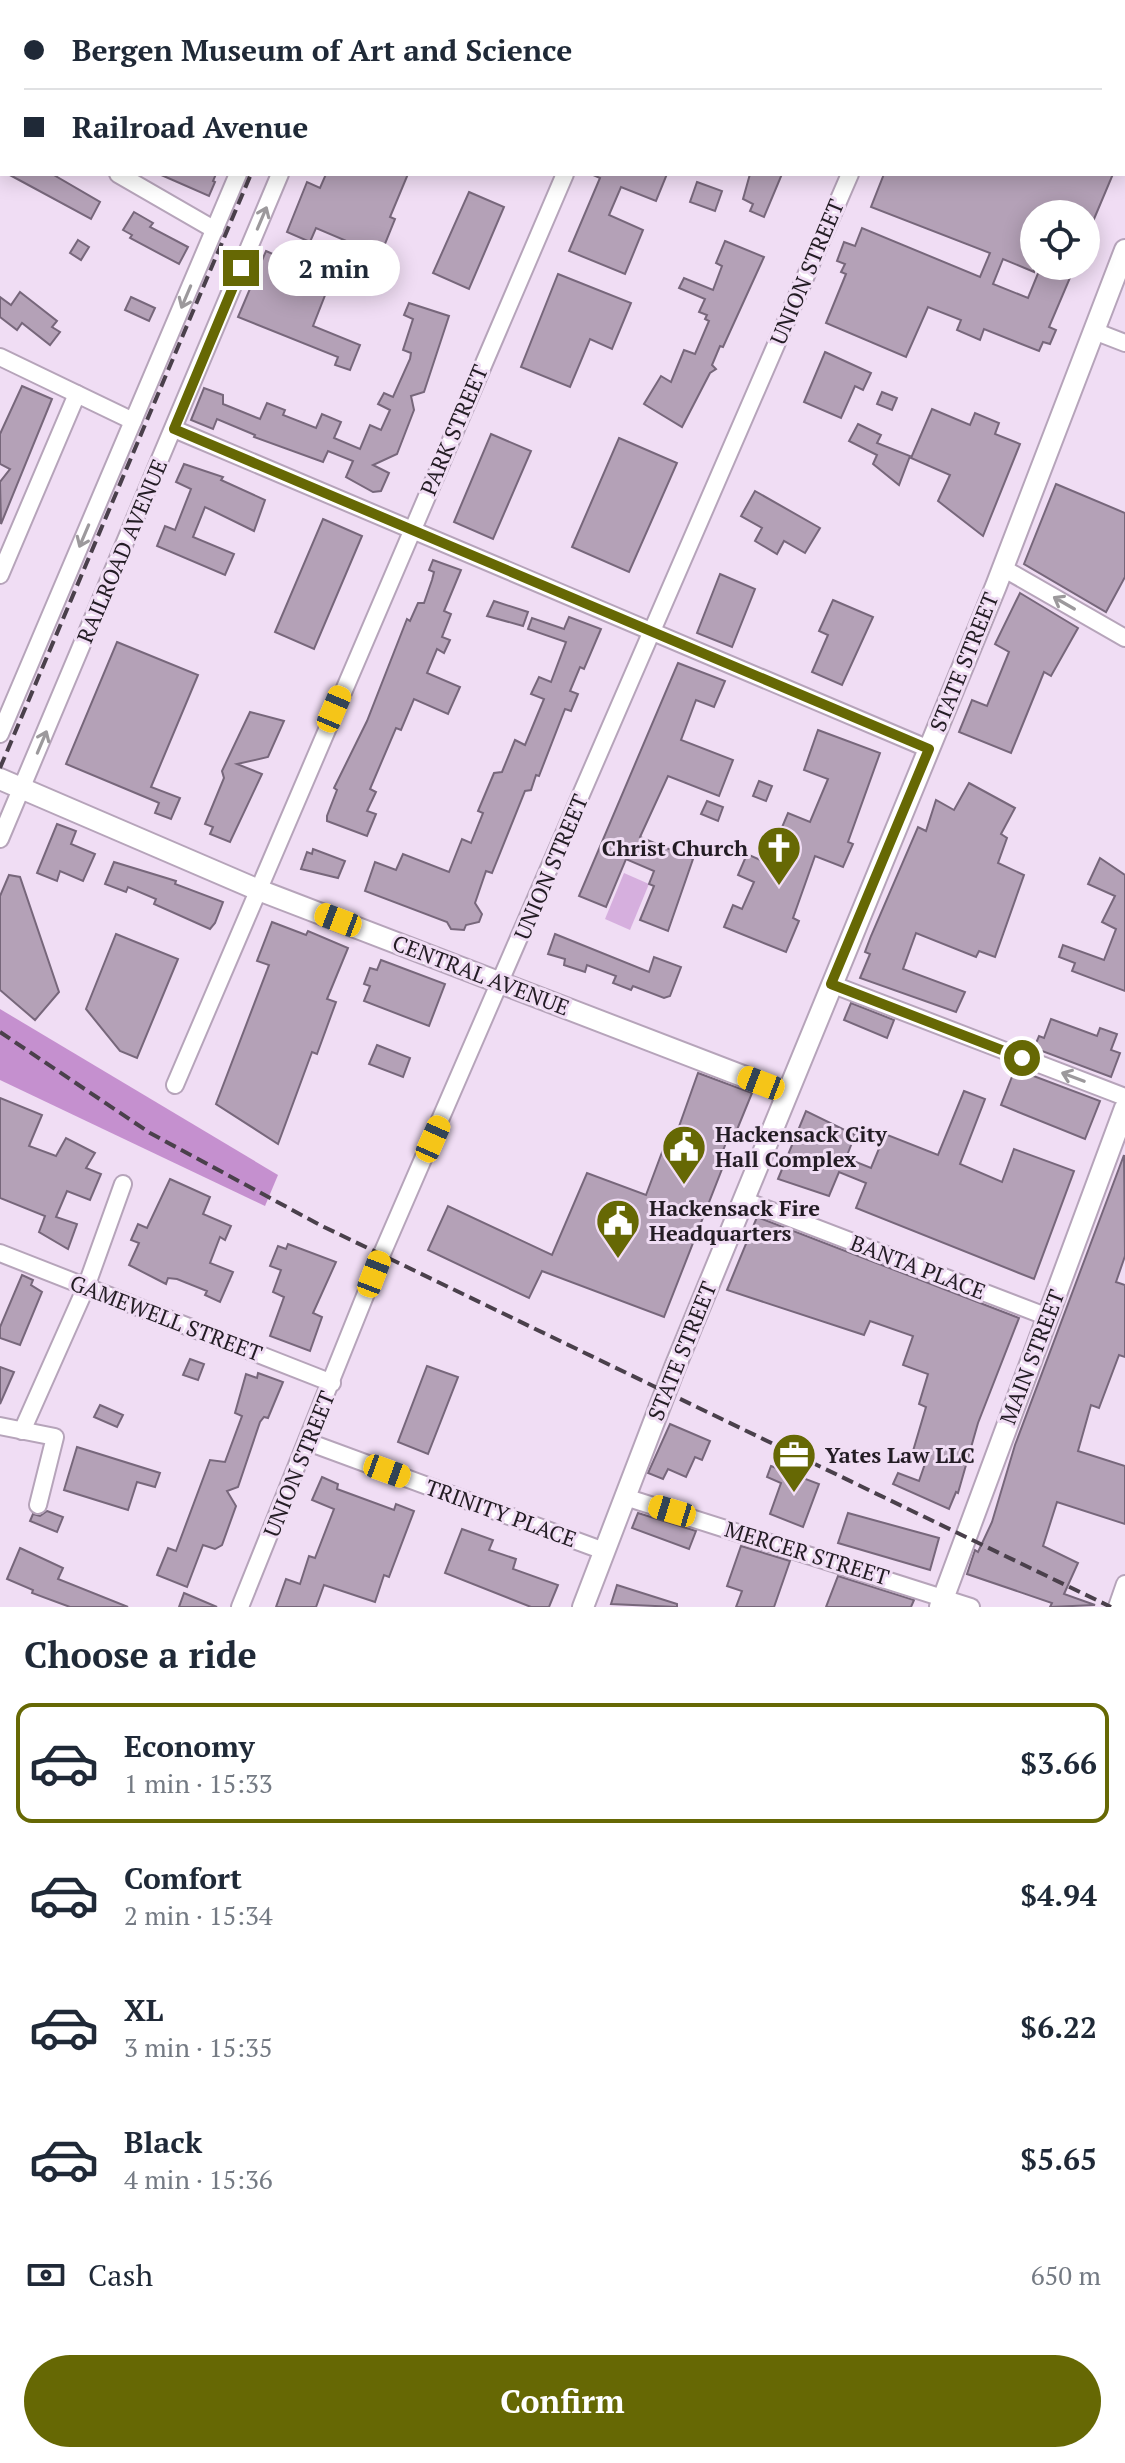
<!DOCTYPE html>
<html lang="en">
<head>
<meta charset="utf-8">
<style>
	body { margin:0; font-family:"PT Serif",serif; background:#f2f2f3; color:#1f2937; height:100vh; display:flex; flex-direction:column; font-size:30px; white-space:nowrap }
	* { box-sizing:border-box; margin:0 }
	p { font-size:26px; color:#747a83 }
	.icon { flex:none; width:44px; height:44px; fill:none; stroke:currentColor; stroke-width:2; stroke-linecap:round; stroke-linejoin:round }
	.map { position:relative; height:1607px; overflow:hidden }
	.side { display:flex; flex-direction:column; background:#fff; flex:1 }
	.side>* { flex:none }
	.hud { position:absolute; left:0px; top:0px; width:1126px; height:176px; box-shadow:0 4px 20px #0003; display:grid; align-content:center; height:176px; padding:0 24px; background:#fff }
	.tools { position:absolute; left:1020px; top:200px; display:grid; gap:16px }
	.tools a { display:grid; place-items:center; width:80px; height:80px; border-radius:50%; background:#fff; box-shadow:0 4px 20px #0003; font-size:40px }
	.end { position:absolute; width:36px; height:36px; margin:-18px; border:10px solid #666804; background:#fff; box-shadow:0 0 0 4px #fff }
	.from { border-radius:50% }
	.bubble { position:absolute; height:56px; border-radius:28px; background:#fff; box-shadow:0 4px 20px #0003; font-size:26px; font-weight:800; line-height:56px; text-align:center }
	.car { position:absolute; width:24px; height:48px; margin:-24px -12px; border-radius:10px; box-shadow:0 0 6px 2px #0007; background:linear-gradient(#f5c518 24%,#345 0 40%,#f5c518 0 76%,#345 0 86%,#f5c518 0) }
	.hud b { display:flex; align-items:center; gap:28px; height:76px; font-size:30px }
	.hud b+b { border-top:2px solid #e0e1e3 }
	.hud i { width:20px; height:20px; background:#1f2937 }
	ul { padding:0; list-style:none }
	li { display:flex; align-items:center; gap:24px; height:120px; margin:0 16px 12px; padding:0 8px; border:4px solid transparent; border-radius:16px }
	li div { flex:1 }
	li b { display:block; font-size:30px }
	li em { font-style:normal; font-weight:800 }
	li.on { border-color:#666804 }
	li>.icon { width:72px; height:72px; stroke-width:1.5 }
	h2 { padding:0 24px; font-size:36px; line-height:96px }
	.pay { display:flex; align-items:center; gap:20px; height:88px; padding:0 24px; font-size:30px }
	.pay p { margin-inline-start:auto }
	.primary-button { display:flex; gap:16px; margin-top:auto; padding:16px 24px }
	.primary-button a { flex:1; height:92px; border-radius:48px; background:#666804; color:#fff; font-size:32px; font-weight:800; line-height:92px; text-align:center }
	.map>svg:first-child { display:block }
	.green { fill:#d6afde }
	.forest { fill:#c590cf }
	.building { fill:#b4a1b7; stroke:#77677b; stroke-width:2 }
	.lines { fill:none; stroke-linecap:round; stroke-linejoin:round }
	.minor-casing { stroke:#b6a4ba; stroke-width:20 }
	.tertiary-casing { stroke:#b6a4ba; stroke-width:24 }
	.minor { stroke:#fff; stroke-width:16 }
	.tertiary { stroke:#fff; stroke-width:20 }
	.rail { stroke:#4a404b; stroke-width:4; stroke-dasharray:12 6; stroke-linecap:butt }
	.oneway { stroke:#9c999c }
	.route { stroke:#666804; stroke-width:10 }
	.labels { text-anchor:middle; stroke-width:6; stroke-linejoin:round; paint-order:stroke }
	.street-label { font-size:22px; fill:#231c24; stroke:#f0ddf4 }
	.poi-label { font-size:22px; font-weight:bold; fill:#231c24; stroke:#f0ddf4; text-anchor:start }
</style>
</head>
<body>
<div class="map">
<svg width="1125" height="1607" viewBox="0 0 1125 1607">
	<rect width="100%" height="100%" fill="#f0ddf4"/>
	<path class="green" d="M624,873L649,884L630,930L605,919Z"/>
	<path class="forest" d="M0,1009L278,1175L265,1206L0,1080Z"/>
	<g class="building">
		<path d="M8,174H52L100,202L91,219Z"/>
		<path d="M159,174H216L213,181L215,182L209,196Z"/>
		<path d="M326,174H408L390,217L395,219L374,271L369,269L367,273L348,265L356,245L316,228L310,242L287,232L307,182L320,188Z"/>
		<path d="M591,174H667L656,201L621,187L609,215L643,230L625,274L569,251L600,178Z"/>
		<path d="M750,174H782L764,217L750,211L753,204L743,199Z"/>
		<path d="M884,174H1113L1086,238V214H1034V272L1003,259L993,284L1028,298L1041,266H1075L1049,327L1056,330L1050,344L1043,342L1039,351L984,329L980,340L957,330L961,320L928,307L906,357L826,323L846,274L841,272L845,264L837,261L844,242L855,246L862,228L980,277L990,253L871,207Z"/>
		<path d="M697,182L722,191L715,211L690,202Z"/>
		<path d="M469,192L504,207L469,289L433,273Z"/>
		<path d="M134,212L153,223L150,227L188,247L179,264L130,238L132,235L123,230Z"/>
		<path d="M78,240L89,247L81,260L70,253Z"/>
		<path d="M725,241L764,257L723,347L720,346L712,365L716,369L710,373L682,427L644,404L661,376L671,382L684,350L695,354L709,321L705,319L707,315L699,312L705,299L679,288L684,278L713,290L722,266L716,263Z"/>
		<path d="M266,251L331,280L313,326L360,345L350,370L335,365L338,357L238,317Z"/>
		<path d="M558,274L631,303L612,349L590,339L570,387L521,367Z"/>
		<path d="M20,292L57,321L52,327L60,332L50,345L22,323L17,330L0,317V297L11,305Z"/>
		<path d="M131,297L155,308L149,321L125,310Z"/>
		<path d="M409,303L449,316L424,392L411,396L414,410L397,454L373,465L389,473L381,491L373,492L346,477L353,461L328,451L323,462L254,437L255,435L217,419L213,429L191,420L204,388L223,395V404L260,419L267,403L285,410L283,415L316,428L322,414L341,422L334,438L360,449L370,425L381,430L390,410L378,404L384,393L393,397L410,359L411,353L403,350L413,319L404,315Z"/>
		<path d="M825,352L871,373L863,390L855,386L841,418L804,402Z"/>
		<path d="M22,386L52,399L1,524L0,482L10,469L0,464V434Z"/>
		<path d="M882,392L897,398L892,410L877,404Z"/>
		<path d="M932,409L970,425L975,413L999,423L995,434L1020,444L983,536L938,501L950,475L911,458Z"/>
		<path d="M858,424L881,435L877,443L910,456L899,485L873,464L877,455L849,441Z"/>
		<path d="M491,434L531,451L493,539L454,522Z"/>
		<path d="M619,438L677,463L629,572L572,547Z"/>
		<path d="M184,464L223,477L221,480L265,500L254,531L205,507L193,537L234,554L225,575L157,546L165,526L175,530L191,489L176,482Z"/>
		<path d="M1056,484L1125,513V577L1106,612L1024,564Z"/>
		<path d="M755,491L820,528L805,553L784,541L777,554L755,541L762,528L741,516Z"/>
		<path d="M323,519L362,536L314,649L275,632Z"/>
		<path d="M433,560L461,570L444,611L451,614L442,637L450,640L444,653L437,649L427,673L460,687L448,714L414,699L401,730L396,728L370,789L376,792L367,811L376,814L367,836L327,821V816L337,790L334,788L367,721L407,619L410,621L418,603H424L432,580L434,572L429,570Z"/>
		<path d="M720,574L755,589L732,647L697,633Z"/>
		<path d="M1020,593L1078,628L1051,676L1044,672L1011,753L959,732L972,700L987,706L1009,652L995,644Z"/>
		<path d="M833,600L873,617L842,685L812,672L828,635L819,631Z"/>
		<path d="M494,601L528,612L523,626L487,616Z"/>
		<path d="M569,617L601,629L584,669L580,667L570,691L578,694L571,711L565,709L539,776L536,775L531,790L525,791L492,873L486,871L475,903L482,914L479,922L466,925L464,930L451,929L447,922L365,891L375,862L396,870L403,854L449,872L462,839L471,843L483,813L478,811L494,773L502,772L515,740L525,745L544,699L531,694L539,677L551,682L566,642L528,629L532,618L564,629Z"/>
		<path d="M117,642L198,675L151,787L180,798L171,819L155,813L159,803L157,802L66,764Z"/>
		<path d="M678,663L725,681L714,707L696,700L681,740L733,760L719,796L668,776L640,837L693,859L668,931L640,920L654,886L649,884L654,871L626,859L606,907L579,896Z"/>
		<path d="M250,712L284,721L268,757L237,764L262,774L230,842L210,834L213,827L205,824L224,778L222,771Z"/>
		<path d="M818,730L880,753L848,842L853,844L843,867L815,856L793,918L799,921L786,952L724,927L733,905L742,909L754,882L738,875L747,854L767,863L788,813L810,822L828,779L804,770Z"/>
		<path d="M759,781L772,786L766,801L753,796Z"/>
		<path d="M969,783L1015,808L1001,834L1007,838L998,863L1024,875L995,957L979,951L976,957L916,933L903,969L965,992L956,1012L860,978L870,954L865,952L871,936L918,827L926,831L936,800L954,810Z"/>
		<path d="M707,801L723,807L718,821L701,814Z"/>
		<path d="M57,824L76,831L71,844L95,854L83,881L60,871L57,881L37,873Z"/>
		<path d="M313,849L345,861L338,878L301,869L307,852L312,854Z"/>
		<path d="M1100,858L1125,875V991L1072,971L1075,963L1059,957L1063,945L1104,960L1116,929L1102,922L1115,896L1088,884Z"/>
		<path d="M114,862L176,881L175,884L223,902L215,923L210,929L154,904L156,899L128,887L126,892L105,884Z"/>
		<path d="M9,875L20,877L59,992L35,1020L0,990V896Z"/>
		<path d="M272,922L306,935L308,931L348,948L327,999L336,1002L317,1054L312,1052L278,1144L216,1104L269,965L257,961Z"/>
		<path d="M116,934L178,959L137,1058L120,1051L86,1009Z"/>
		<path d="M555,934L649,972L654,957L681,967L670,996L664,998L633,986L631,990L613,983L616,976L587,965L585,972L564,965L565,959L548,954Z"/>
		<path d="M381,960L445,984L429,1026L364,1001L370,986L364,984L370,968L377,970Z"/>
		<path d="M851,1003L894,1020L887,1038L844,1020Z"/>
		<path d="M1051,1019L1097,1036L1100,1028L1117,1034L1111,1050L1120,1053L1111,1077L1034,1048L1039,1036L1044,1038Z"/>
		<path d="M377,1045L410,1058L403,1077L369,1064Z"/>
		<path d="M1015,1069L1100,1101L1085,1139L1001,1105Z"/>
		<path d="M698,1073L752,1093L732,1142L727,1140L717,1167L722,1169L664,1317L542,1271L529,1298L428,1250L448,1206L552,1255L587,1173L646,1195L664,1147L671,1149Z"/>
		<path d="M964,1091L985,1099L960,1164L1002,1182L1014,1149L1074,1171L1034,1279L856,1208L866,1183L839,1172L829,1196L778,1179L806,1111L855,1135L846,1158L871,1168L885,1134L938,1155Z"/>
		<path d="M0,1098L42,1115L29,1146L56,1156L66,1138L95,1153L86,1168L101,1174L90,1200L67,1191L56,1217L77,1224L68,1249L39,1232L45,1216L0,1198Z"/>
		<path d="M1124,1155L1125,1256L1116,1282L1125,1285V1357L1119,1355L1099,1408L1091,1405L1078,1451L1125,1466V1524L1057,1502L1043,1546L1078,1563L1064,1594L1095,1605L1050,1607L1052,1603L967,1574L975,1550L978,1552L992,1522L1015,1445Z"/>
		<path d="M170,1179L210,1197L203,1214L231,1226L225,1240L220,1237L210,1263L233,1272L220,1302L205,1295L207,1291L177,1279L168,1278L166,1284L129,1265L139,1243L131,1240L138,1224L147,1228Z"/>
		<path d="M757,1217L1019,1318L978,1423L958,1493L956,1492L949,1509L893,1484L898,1473L919,1481L928,1455L913,1451L926,1407L919,1404L928,1374L903,1365L913,1336L870,1321L864,1335L727,1290Z"/>
		<path d="M288,1244L336,1262L313,1313L322,1317L310,1351L270,1336L284,1297L273,1292L281,1270L270,1266L278,1246L286,1249Z"/>
		<path d="M22,1275L33,1280L31,1285L42,1292L20,1345L0,1338V1327Z"/>
		<path d="M190,1359L204,1364L198,1380L183,1375Z"/>
		<path d="M427,1366L458,1377L428,1454L398,1442Z"/>
		<path d="M0,1367L14,1372L0,1404Z"/>
		<path d="M258,1373L283,1382L268,1418L264,1417L260,1422L238,1487L227,1491L236,1506L222,1545L215,1549L203,1545L187,1587L157,1575L168,1548L176,1551L210,1460L225,1462L242,1416L235,1413L246,1374L257,1378Z"/>
		<path d="M100,1405L123,1415L117,1427L94,1417Z"/>
		<path d="M670,1424L710,1441L702,1460L695,1457L686,1477L668,1469L663,1479L648,1473Z"/>
		<path d="M77,1447L160,1473L155,1487L137,1482L128,1510L64,1490Z"/>
		<path d="M771,1466L819,1484L803,1527L770,1514L781,1483L767,1477Z"/>
		<path d="M322,1477L338,1484L337,1489L394,1510L396,1504L414,1511L389,1577L384,1575L375,1602L324,1585L316,1607H276L286,1579L300,1584L309,1556L315,1558L334,1509L312,1500Z"/>
		<path d="M47,1511L63,1517L57,1532L30,1521L33,1514L40,1516Z"/>
		<path d="M638,1513L696,1531L689,1549L632,1528Z"/>
		<path d="M848,1513L939,1538L930,1570L838,1543Z"/>
		<path d="M462,1529L493,1540L489,1550L516,1559L513,1569L558,1585L549,1607H531L445,1573Z"/>
		<path d="M741,1546L790,1561L774,1607H736L742,1591L727,1586Z"/>
		<path d="M20,1548L63,1568L58,1579L128,1607H70L32,1593L33,1590L7,1579Z"/>
		<path d="M838,1576L914,1600L911,1607H826Z"/>
		<path d="M617,1585L677,1604V1607L611,1604Z"/>
		<path d="M184,1593L217,1607H179Z"/>
	</g>
	<g class="lines">
		<g class="minor-casing">
			<g id="minor">
				<path d="M629,0L631,2"/>
				<path d="M312,2V0"/>
				<path d="M352,2L353,0"/>
				<path d="M924,2V0"/>
				<path d="M0,106L2,107"/>
				<path d="M118,174L215,230"/>
				<path d="M1094,331L1125,343"/>
				<path d="M0,357L133,421"/>
				<path d="M174,429L929,749"/>
				<path d="M1003,568L1125,638"/>
				<path d="M0,575L77,394"/>
				<path d="M0,734L238,174"/>
				<path d="M0,839L280,174"/>
				<path d="M831,984L1125,1097"/>
				<path d="M175,1085L565,174"/>
				<path d="M743,1200L1048,1317"/>
				<path d="M0,1253L332,1383"/>
				<path d="M0,1426L55,1437L38,1505"/>
				<path d="M22,1431L86,1287L123,1184"/>
				<path d="M308,1442L604,1551"/>
				<path d="M625,1497L971,1607"/>
				<path d="M240,1607L381,1256L850,174"/>
				<path d="M1117,1607L1125,1584"/>
			</g>
		</g>
		<g class="tertiary-casing">
			<g id="tertiary">
				<path d="M0,779L256,889L787,1093"/>
				<path d="M583,1607L675,1367L996,586L1125,250"/>
				<path d="M940,1607L1125,1108"/>
			</g>
		</g>
		<use href="#minor" class="minor"/>
		<use href="#tertiary" class="tertiary"/>
		<g class="rail">
			<path d="M324,2L325,0"/>
			<path d="M0,768L251,174"/>
			<path d="M0,1032L150,1133L320,1225L1111,1607"/>
		</g>
	</g>
	<defs><path id="oneway-shaft" d="M-6 0H5M1.5-3L5.5 0L1.5 3" fill="none" stroke-width="1.6" stroke-linecap="round" stroke-linejoin="round" transform="scale(2)"/></defs>
	<g class="oneway">
		<use href="#oneway-shaft" transform="translate(262 218) rotate(-67)"/>
		<use href="#oneway-shaft" transform="translate(186 297) rotate(113)"/>
		<use href="#oneway-shaft" transform="translate(84 536) rotate(113)"/>
		<use href="#oneway-shaft" transform="translate(1064 603) rotate(-150)"/>
		<use href="#oneway-shaft" transform="translate(42 742) rotate(-67)"/>
		<use href="#oneway-shaft" transform="translate(1073 1077) rotate(-159)"/>
	</g>
	<g class="lines">
		<path class="route" d="M241,268L174,429L929,749L831,984L1022,1058"/>
	</g>
	<defs>
		<g id="church-pin" transform="scale(2.3)"><path d="M0 17L-7.5 6A9.5 9.5 0 1 1 7.5 6Z" fill="#666804" stroke="#f0ddf4"/><path d="M-1.2-6h2.4v3.5h3.3v2.4h-3.3V6h-2.4V-.1h-3.3v-2.4h3.3Z" fill="#fff"/></g>
		<g id="civic-pin" transform="scale(2.3)"><path d="M0 17L-7.5 6A9.5 9.5 0 1 1 7.5 6Z" fill="#666804" stroke="#f0ddf4"/><path d="M-.6-6.5H3V-4.5H.6V-3L4-1V1h2V6H-6V1h2V-1L-.6-3ZM-1.2 2.5V6h2.4V2.5Z" fill="#fff"/></g>
		<g id="office-pin" transform="scale(2.3)"><path d="M0 17L-7.5 6A9.5 9.5 0 1 1 7.5 6Z" fill="#666804" stroke="#f0ddf4"/><path d="M-6-3h4V-5.5h4V-3h4V5H-6ZM-1-4.5V-3h2v-1.5ZM-6 0V1H6V0Z" fill="#fff"/></g>
	</defs>
	<g fill-rule="evenodd">
		<use href="#church-pin" x="779" y="848"/>
		<use href="#civic-pin" x="684" y="1147"/>
		<use href="#civic-pin" x="618" y="1221"/>
		<use href="#office-pin" x="794" y="1455"/>
	</g>
	<g class="labels">
		<g class="street-label">
			<text transform="translate(807 272) rotate(-67)" y="8">UNION STREET</text>
			<text transform="translate(454 430) rotate(-67)" y="8">PARK STREET</text>
			<text transform="translate(122 551) rotate(-67)" y="8">RAILROAD AVENUE</text>
			<text transform="translate(964 662) rotate(-68)" y="8">STATE STREET</text>
			<text transform="translate(551 867) rotate(-67)" y="8">UNION STREET</text>
			<text transform="translate(481 975) rotate(21)" y="8">CENTRAL AVENUE</text>
			<text transform="translate(918 1267) rotate(21)" y="8">BANTA PLACE</text>
			<text transform="translate(166 1318) rotate(21)" y="8">GAMEWELL STREET</text>
			<text transform="translate(682 1351) rotate(-68)" y="8">STATE STREET</text>
			<text transform="translate(1032 1357) rotate(-69)" y="8">MAIN STREET</text>
			<text transform="translate(299 1464) rotate(-68)" y="8">UNION STREET</text>
			<text transform="translate(501 1513) rotate(20)" y="8">TRINITY PLACE</text>
			<text transform="translate(807 1553) rotate(17)" y="8">MERCER STREET</text>
		</g>
		<g class="poi-label">
			<text x="748" y="856" text-anchor="end">Christ Church</text>
			<text x="715" y="1142">Hackensack City<tspan x="715" dy="25">Hall Complex</tspan></text>
			<text x="649" y="1216">Hackensack Fire<tspan x="649" dy="25">Headquarters</tspan></text>
			<text x="825" y="1463">Yates Law LLC</text>
		</g>
	</g>
</svg>
<div class="tools">
<a><svg class="icon" aria-label="locate" viewBox="0 0 24 24"><circle cx="12" cy="12" r="6"/><path d="M12 2v4M12 18v4M2 12h4M18 12h4"/></svg></a>
</div>
<i class="end from" style="left:1022px;top:1058px"></i>
<i class="end" style="left:241px;top:268px"></i>
<div class="bubble" style="left:268px;top:240px;width:132px">2 min</div>
<i class="car" style="left:334px;top:709px;rotate:23deg"></i>
<i class="car" style="left:338px;top:920px;rotate:291deg"></i>
<i class="car" style="left:761px;top:1083px;rotate:291deg"></i>
<i class="car" style="left:433px;top:1139px;rotate:24deg"></i>
<i class="car" style="left:374px;top:1274px;rotate:21deg"></i>
<i class="car" style="left:387px;top:1471px;rotate:110deg"></i>
<i class="car" style="left:672px;top:1511px;rotate:287deg"></i>
<div class="hud">
<b><i class="from"></i>Bergen Museum of Art and Science</b>
<b><i></i>Railroad Avenue</b>
</div>
</div>
<section class="side">
<h2>Choose a ride</h2>
<ul>
<li class="on"><svg class="icon" aria-label="car" viewBox="0 0 24 24"><path d="M5 17H2v-5l4-1 3-4h7l3 4 3 1v5h-3M9 17h6M6 11h13"/><circle cx="7" cy="17" r="2"/><circle cx="17" cy="17" r="2"/></svg><div><b>Economy</b><p>1 min · 15:33</p></div><em>$3.66</em></li>
<li><svg class="icon" aria-label="car" viewBox="0 0 24 24"><path d="M5 17H2v-5l4-1 3-4h7l3 4 3 1v5h-3M9 17h6M6 11h13"/><circle cx="7" cy="17" r="2"/><circle cx="17" cy="17" r="2"/></svg><div><b>Comfort</b><p>2 min · 15:34</p></div><em>$4.94</em></li>
<li><svg class="icon" aria-label="car" viewBox="0 0 24 24"><path d="M5 17H2v-5l4-1 3-4h7l3 4 3 1v5h-3M9 17h6M6 11h13"/><circle cx="7" cy="17" r="2"/><circle cx="17" cy="17" r="2"/></svg><div><b>XL</b><p>3 min · 15:35</p></div><em>$6.22</em></li>
<li><svg class="icon" aria-label="car" viewBox="0 0 24 24"><path d="M5 17H2v-5l4-1 3-4h7l3 4 3 1v5h-3M9 17h6M6 11h13"/><circle cx="7" cy="17" r="2"/><circle cx="17" cy="17" r="2"/></svg><div><b>Black</b><p>4 min · 15:36</p></div><em>$5.65</em></li>
</ul>
<div class="pay"><svg class="icon" aria-label="cash" viewBox="0 0 24 24"><path d="M3 7h18v10H3z"/><circle cx="12" cy="12" r="2"/></svg>Cash<p>650 m</p></div>
<div class="primary-button"><a>Confirm</a></div>
</section>
</body>
</html>
